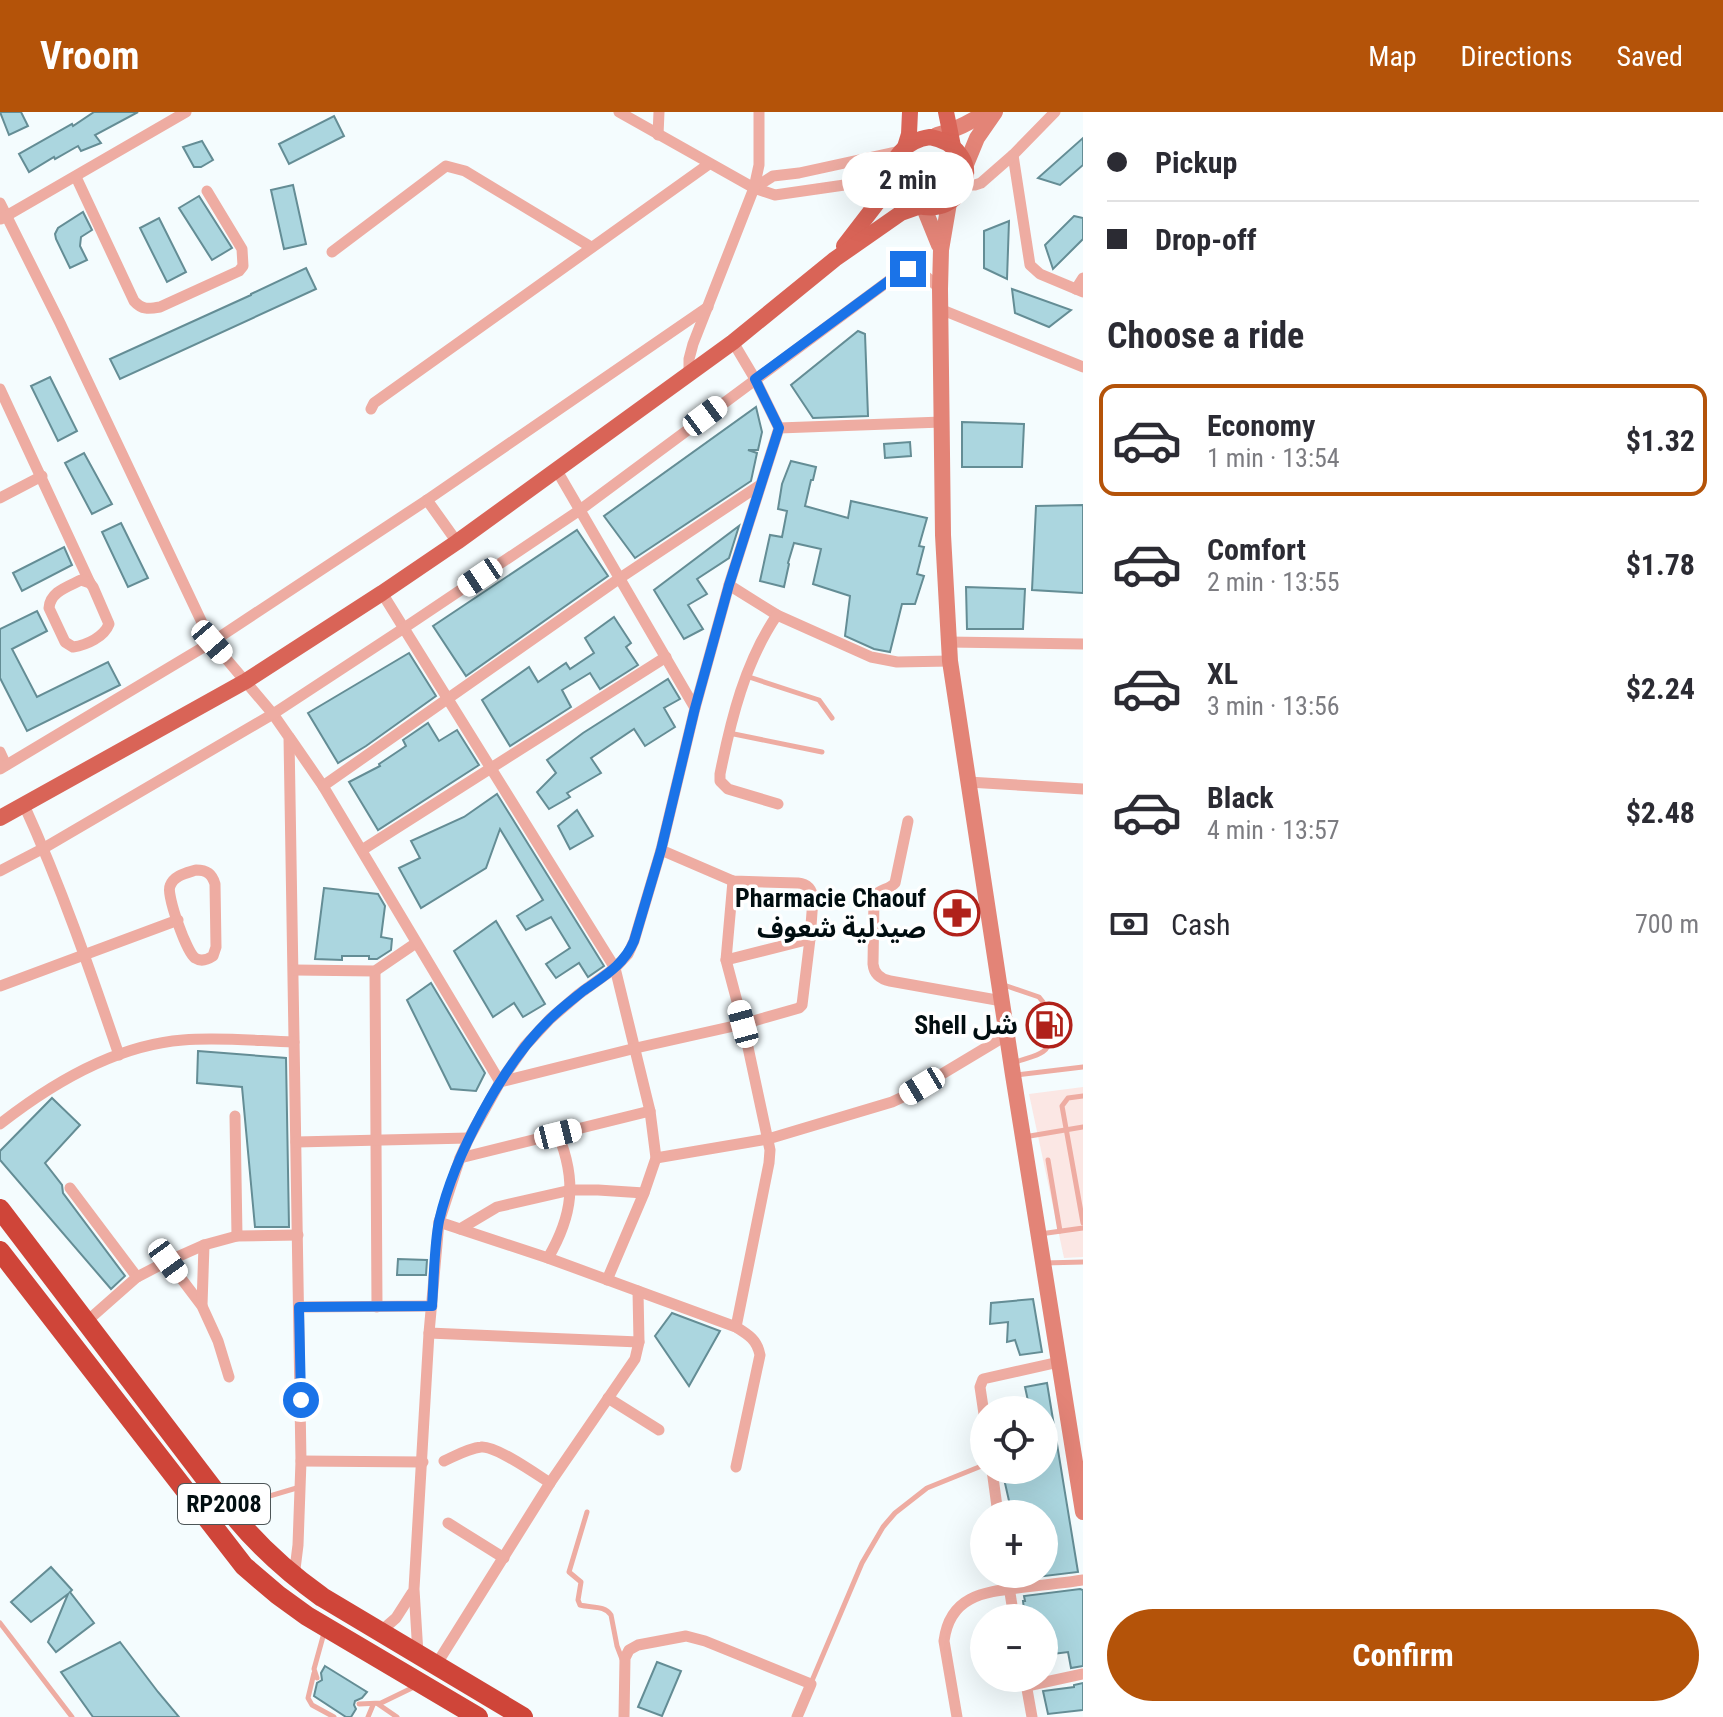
<!DOCTYPE html>
<html lang="en">
<head>
<meta charset="utf-8">
<style>
	body { margin:0; font-family:"Roboto Condensed","Noto Sans Arabic",sans-serif; background:#f2f2f3; color:#2b2b33; height:100vh; display:flex; flex-direction:column; font-size:30px; white-space:nowrap }
	* { box-sizing:border-box; margin:0 }
	p { font-size:26px; color:#7c7c81 }
	.icon { flex:none; width:44px; height:44px; fill:none; stroke:currentColor; stroke-width:2; stroke-linecap:round; stroke-linejoin:round }
	.map { position:relative; flex:1; overflow:hidden }
	.side { display:flex; flex-direction:column; background:#fff; width:640px }
	.side>* { flex:none }
	.hud { display:grid; align-content:center; height:176px; padding:0 24px; background:#fff }
	.buttons { position:absolute; left:970px; top:1284px; display:grid; gap:16px }
	.buttons a { display:grid; place-items:center; width:88px; height:88px; border-radius:50%; background:#fff; box-shadow:0 8px 32px #0002; font-size:40px }
	.end { position:absolute; width:36px; height:36px; margin:-18px; border:10px solid #1a73e8; background:#fff; box-shadow:0 0 0 4px #fff }
	.from { border-radius:50% }
	.bubble { position:absolute; height:56px; border-radius:28px; background:#fff; box-shadow:0 8px 32px #0002; font-size:26px; font-weight:700; line-height:56px; text-align:center }
	.car { position:absolute; width:24px; height:48px; margin:-24px -12px; border-radius:10px; box-shadow:0 0 6px 2px #0007; background:linear-gradient(#fff 24%,#345 0 40%,#fff 0 76%,#345 0 86%,#fff 0) }
	.hud b { display:flex; align-items:center; gap:28px; height:76px; font-size:30px }
	.hud b+b { border-top:2px solid #e1e1e2 }
	.hud i { width:20px; height:20px; background:#2b2b33 }
	ul { padding:0; list-style:none }
	li { display:flex; align-items:center; gap:24px; height:112px; margin:0 16px 12px; padding:0 8px; border:4px solid transparent; border-radius:16px }
	li div { flex:1 }
	li b { display:block; font-size:30px }
	li em { font-style:normal; font-weight:700 }
	li.current { border-color:#b45309 }
	li>.icon { width:72px; height:72px; stroke-width:1.5 }
	h2 { padding:0 24px; font-size:36px; line-height:96px }
	.pay { display:flex; align-items:center; gap:20px; height:88px; padding:0 24px; font-size:30px }
	.pay p { margin-inline-start:auto }
	.button { display:flex; gap:16px; margin-top:auto; padding:16px 24px }
	.button a { flex:1; height:92px; border-radius:48px; background:#b45309; color:#fff; font-size:32px; font-weight:700; line-height:92px; text-align:center }
	header { display:flex; align-items:center; gap:48px; box-sizing:border-box; height:112px; padding:0 40px; background:#b45309; color:#fff }
	header strong { font-size:38px }
	nav { display:flex; gap:44px; margin-inline-start:auto; font-size:28px }
	main { display:flex; flex:1; min-height:0 }
	.map>svg:first-child { display:block }
	.green { fill:#fbe7e4 }
	.building { fill:#abd6df; stroke:#648d95; stroke-width:2 }
	.lines { fill:none; stroke-linecap:round; stroke-linejoin:round }
	.lane { stroke:#eeaca2; stroke-width:5 }
	.street { stroke:#eeaca2; stroke-width:11 }
	.secondary { stroke:#e38477; stroke-width:16 }
	.primary { stroke:#d96457; stroke-width:16 }
	.highway { stroke:#cf4539; stroke-width:20 }
	.route { stroke:#1a73e8; stroke-width:10 }
	.labels { text-anchor:middle; stroke-width:7; stroke-linejoin:round; paint-order:stroke }
	.shield { fill:#fff; stroke:#4d5658; stroke-width:2 }
	.shield-label { font-size:24px; font-weight:bold; fill:#010e11 }
	.poi-label { font-size:26px; font-weight:bold; fill:#010e11; stroke:#fff; text-anchor:end }
</style>
</head>
<body>
<header>
<strong>Vroom</strong>
<nav><a>Map</a><a>Directions</a><a>Saved</a></nav>
</header>
<main>
<div class="map">
<svg width="1083" height="1605" viewBox="0 0 1083 1605">
	<rect width="100%" height="100%" fill="#f4fcfe"/>
	<path class="green" d="M1083,975V1145L1064,1146L1029,982Z"/>
	<g class="building">
		<path d="M0,0H21L28,14L9,23Z"/>
		<path d="M94,0H138L95,23L101,31L81,39L78,34L55,47L54,45L29,60L19,42L72,12L73,14Z"/>
		<path d="M334,4L344,24L289,52L279,32Z"/>
		<path d="M1083,26V53L1060,73L1038,66Z"/>
		<path d="M202,29L213,48L201,55H194L183,35Z"/>
		<path d="M293,73L306,132L284,137L271,78Z"/>
		<path d="M199,84L232,136L212,148L179,96Z"/>
		<path d="M83,100L92,118L81,125L80,134L87,148L70,156L56,127L55,122L58,116Z"/>
		<path d="M1074,104L1083,106V127L1053,157L1045,133Z"/>
		<path d="M159,106L186,160L167,170L140,116Z"/>
		<path d="M1009,109L1007,167L984,156V119Z"/>
		<path d="M306,156L316,177L120,267L110,247L251,183V182Z"/>
		<path d="M1012,177L1071,198L1049,215L1015,201Z"/>
		<path d="M858,219L865,222L868,304L813,306L791,273Z"/>
		<path d="M50,265L77,319L58,329L31,274Z"/>
		<path d="M756,295L762,320L758,338H748L757,341L751,369L635,446L604,404Z"/>
		<path d="M962,310L1024,312L1022,355H962Z"/>
		<path d="M910,330L911,344L885,346L884,332Z"/>
		<path d="M84,341L112,392L92,402L65,351Z"/>
		<path d="M791,349L816,355L813,368H811L805,394L848,406L851,389L927,406L919,434L924,435L917,462L924,464L915,492H902L890,540L874,537L845,524L850,484L813,472L821,437L794,431L788,451L789,452L784,475L760,469L770,423L782,425L787,399L778,397L782,372Z"/>
		<path d="M1083,393V481L1032,478L1036,394Z"/>
		<path d="M121,411L148,466L128,475L102,420Z"/>
		<path d="M739,414L729,446L697,467L707,482L688,493L703,517L684,527L654,478Z"/>
		<path d="M577,418L608,464L466,564L433,514Z"/>
		<path d="M64,435L72,453L22,479L13,461Z"/>
		<path d="M966,475L1025,477L1023,517H967Z"/>
		<path d="M37,499L47,519L12,537L37,585L108,550L120,573L27,619L0,566V517Z"/>
		<path d="M614,505L631,531L626,535L638,553L600,577L590,561L562,578L571,595L510,634L482,588L529,555L538,570L566,551L570,557L594,541L585,526Z"/>
		<path d="M409,541L436,584L366,634L338,651L308,601Z"/>
		<path d="M668,567L680,587L664,596L675,615L645,634L634,617L591,646L601,661L567,681L570,685L549,697L537,680L556,661L547,648L583,621Z"/>
		<path d="M428,611L439,629L457,618L479,653L378,718L349,670L380,654L379,652L406,634L403,628Z"/>
		<path d="M497,682L604,854L588,865L579,851L556,866L546,852L570,836L551,805L526,818L517,804L543,788L500,717L486,756L421,796L399,756L420,746L411,729L464,705Z"/>
		<path d="M577,698L593,724L570,737L558,714Z"/>
		<path d="M324,776L378,782L385,794L381,825L392,827L391,838L377,847H369V844H342V848L315,847Z"/>
		<path d="M496,809L545,892L523,905L514,891L493,905L454,839Z"/>
		<path d="M431,871L485,961L476,979L451,977L407,888Z"/>
		<path d="M1064,900L1067,921L1054,923L1052,920L1048,919L1045,921L1044,924L1035,926L1032,904L1041,903L1047,907L1050,905L1051,901Z"/>
		<path d="M198,939L286,946L289,1115H255L242,975L197,971Z"/>
		<path d="M52,986L80,1013L45,1051L62,1073L63,1081L125,1164L111,1177L0,1048V1039Z"/>
		<path d="M398,1147L427,1148L426,1163H397Z"/>
		<path d="M1033,1187L1042,1240L1020,1243L1015,1228L1007,1230L1008,1210L990,1212L991,1191Z"/>
		<path d="M672,1201L720,1219L689,1274L655,1224Z"/>
		<path d="M1047,1271L1078,1460L1020,1467L1019,1462H1044V1428H1047L1044,1402H1012L1002,1358H1044V1298H1030L1025,1275Z"/>
		<path d="M51,1455L72,1478L70,1480L94,1511L56,1540L48,1530L68,1482L31,1510L11,1490Z"/>
		<path d="M1080,1477L1083,1478V1554L1071,1556L1068,1540L1044,1543V1506H1025L1023,1489H1025L1024,1484Z"/>
		<path d="M120,1530L158,1580L179,1605H93L61,1560Z"/>
		<path d="M657,1550L681,1559L662,1604L638,1595Z"/>
		<path d="M325,1554L367,1580L362,1586L355,1589L354,1593L356,1597L351,1605H346L314,1584L317,1571L322,1568L321,1561Z"/>
		<path d="M1083,1571V1598L1048,1602L1043,1579L1074,1575V1573Z"/>
	</g>
	<g class="lines">
		<g class="lane">
			<path d="M746,564L819,588L832,606"/>
			<path d="M729,621L822,640"/>
			<path d="M1001,872L1039,885L1043,890L1046,902"/>
			<path d="M1016,950C1031,944 1052,943 1049,924"/>
			<path d="M1016,963L1083,955"/>
			<path d="M1083,984L1068,986L1062,994L1083,1111"/>
			<path d="M1024,1025L1083,1015"/>
			<path d="M1048,1048L1060,1119"/>
			<path d="M1040,1122L1083,1116"/>
			<path d="M1044,1151L1083,1150"/>
			<path d="M235,1397L249,1390L300,1375"/>
			<path d="M587,1400L569,1460L581,1470L578,1488L580,1493C591,1496 605,1493 611,1503L617,1534L622,1547"/>
			<path d="M0,1511L72,1605"/>
			<path d="M314,1561L308,1586L312,1593L334,1605"/>
			<path d="M317,1566L314,1557L324,1521"/>
			<path d="M811,1571L862,1451L883,1415L895,1401L927,1376L984,1353"/>
			<path d="M359,1592L381,1591L414,1575"/>
			<path d="M378,1592L397,1605"/>
			<path d="M368,1605L373,1593"/>
		</g>
		<g class="street">
			<path d="M619,0L754,76L775,83L893,66"/>
			<path d="M658,23L659,0"/>
			<path d="M1013,43L1030,153L1040,162L1083,180"/>
			<path d="M76,65L134,189C142,198 149,197 160,195L239,159L243,154L242,137L207,79"/>
			<path d="M964,73H975L981,71L1013,43L1055,0"/>
			<path d="M754,76L773,64L799,61L900,39"/>
			<path d="M0,91L60,211L206,519L212,530L273,602L289,625L301,1349L298,1433L294,1465"/>
			<path d="M1,107L186,0"/>
			<path d="M332,140L446,54L465,59L591,135"/>
			<path d="M1076,177L1083,166"/>
			<path d="M940,197L1083,255"/>
			<path d="M689,261V247L693,232L754,76L759,53V0"/>
			<path d="M0,277L90,471"/>
			<path d="M371,297L374,291L709,52"/>
			<path d="M779,316L942,310"/>
			<path d="M556,357L695,596"/>
			<path d="M0,386L42,364"/>
			<path d="M427,388L457,430"/>
			<path d="M81,468L90,471L93,475L109,512C104,525 87,533 73,535L65,530L49,496C50,480 67,475 81,468Z"/>
			<path d="M729,473L777,503L871,545L897,550L950,549"/>
			<path d="M382,481L615,856L650,999L656,1046L644,1081L607,1168"/>
			<path d="M777,503C745,550 731,607 720,662V669L728,677L778,692"/>
			<path d="M948,530L1083,532"/>
			<path d="M290,626L323,674L500,970L636,936L743,912L799,896L802,893L810,827L813,787C812,777 808,772 798,771L733,769L661,738"/>
			<path d="M0,640L6,653"/>
			<path d="M0,657L212,530L427,388L708,195"/>
			<path d="M968,670L1083,677"/>
			<path d="M323,674L620,466L760,373"/>
			<path d="M24,693C61,774 90,858 119,943"/>
			<path d="M908,709L895,771C889,778 878,777 874,786L873,852C874,862 880,867 890,869L1002,889"/>
			<path d="M362,738L666,545"/>
			<path d="M196,758C207,758 212,762 215,772L216,835L213,844C207,848 201,850 195,846C187,841 166,783 170,774C174,763 187,761 196,758Z"/>
			<path d="M0,759L44,736L273,602L404,516L580,398L902,159C919,155 928,166 940,177"/>
			<path d="M733,769L726,848L743,912L770,1038L769,1051L736,1215"/>
			<path d="M726,848L810,827"/>
			<path d="M295,858L375,859L416,831"/>
			<path d="M375,859L377,1195"/>
			<path d="M0,874L178,808"/>
			<path d="M235,1004L237,1124"/>
			<path d="M0,1012C51,972 117,933 183,928C220,925 258,929 294,930"/>
			<path d="M296,1030L469,1026"/>
			<path d="M460,1046L650,999"/>
			<path d="M656,1046L768,1027L892,990L907,983L1007,923"/>
			<path d="M70,1076L137,1165"/>
			<path d="M439,1110L548,1146L736,1215C749,1223 757,1228 760,1243L736,1355"/>
			<path d="M460,1117L497,1095L571,1078H598L644,1081"/>
			<path d="M548,1146C573,1103 577,1069 558,1022"/>
			<path d="M168,1149L202,1194L218,1229L229,1265"/>
			<path d="M202,1193L204,1133"/>
			<path d="M299,1195L432,1194"/>
			<path d="M86,1210L137,1165L168,1149L204,1133L237,1124L298,1123"/>
			<path d="M429,1221L639,1230"/>
			<path d="M608,1286L659,1318"/>
			<path d="M984,1302L980,1275L983,1267L1059,1250"/>
			<path d="M301,1349L423,1350"/>
			<path d="M444,1349C455,1344 469,1336 481,1335C495,1333 536,1362 550,1371"/>
			<path d="M992,1358L998,1402"/>
			<path d="M448,1411L504,1446"/>
			<path d="M1007,1462L1014,1506"/>
			<path d="M380,1520L396,1506L412,1481"/>
			<path d="M418,1542L414,1477L429,1221L439,1110L460,1046L469,1026L500,970L525,934L550,907L579,882L615,856L628,842L634,829L661,738L695,596L729,473L779,316L755,267L733,230"/>
			<path d="M436,1553L550,1371L635,1247L639,1230L638,1179"/>
			<path d="M1025,1566L1032,1605"/>
			<path d="M1027,1574L1083,1562"/>
			<path d="M624,1605L625,1546L629,1538L638,1533L686,1524L705,1529L811,1572L797,1605"/>
			<path d="M957,1605L944,1529C950,1482 986,1480 1025,1475C1045,1473 1064,1471 1083,1468"/>
		</g>
		<g class="secondary">
			<path d="M937,23C956,18 971,10 986,0"/>
			<path d="M965,55L977,26L995,0"/>
			<path d="M949,91L941,138L940,177L943,423L950,549L1013,963L1083,1400"/>
			<path d="M924,96L939,133"/>
		</g>
		<g class="primary">
			<path d="M946,0L953,34"/>
			<path d="M930,25C953,29 974,49 963,74C951,101 919,101 900,83C899,81 894,75 893,73C885,47 908,28 930,25Z"/>
			<path d="M905,35L909,22L910,0"/>
			<path d="M844,134L884,82L893,73"/>
			<path d="M0,706L246,569L382,481L457,430L733,230L835,147L901,101L918,95"/>
		</g>
		<g class="highway">
			<path d="M0,1097L230,1399C257,1433 287,1460 322,1485L523,1605"/>
			<path d="M0,1139L244,1454L278,1483L307,1504L478,1605"/>
		</g>
	</g>
	<g class="lines">
		<path class="route" d="M301,1288L299,1195L432,1194C434,1168 434,1134 439,1109C454,1044 502,953 550,907C560,897 572,888 583,879C604,864 624,853 634,829L661,738L695,596L729,473L779,316L755,267L902,159L908,157"/>
	</g>
	<defs>
		<g id="pharmacy-ring" transform="scale(2.3)"><circle r="9.5" fill="#fff" stroke="#b0211a" stroke-width="1.5"/><path d="M-2-6h4v4h4v4h-4v4h-4v-4h-4v-4h4Z" fill="#b0211a"/></g>
		<g id="fuel-ring" transform="scale(2.3)"><circle r="9.5" fill="#fff" stroke="#b0211a" stroke-width="1.5"/><path d="M-5.5-6h7V0h2V4h1.3V-2.5L3-4.5l.8-.8L6-3V5H2.5V1h-1V6h-7ZM-4.2-4.7v3.2H.2V-4.7Z" fill="#b0211a"/></g>
	</defs>
	<g fill-rule="evenodd">
		<use href="#pharmacy-ring" x="957" y="801"/>
		<use href="#fuel-ring" x="1049" y="913"/>
	</g>
	<g class="labels">
		<rect class="shield" x="178" y="1372" width="92" height="40" rx="6"/>
		<g class="shield-label">
			<text x="224" y="1400">RP2008</text>
		</g>
		<g class="poi-label">
			<text x="926" y="795">Pharmacie Chaouf<tspan x="926" dy="30">صيدلية شعوف</tspan></text>
			<text x="1018" y="922">Shell شل</text>
		</g>
	</g>
</svg>
<div class="buttons">
<a><svg class="icon" aria-label="locate" viewBox="0 0 24 24"><circle cx="12" cy="12" r="6"/><path d="M12 2v4M12 18v4M2 12h4M18 12h4"/></svg></a>
<a>+</a>
<a>−</a>
</div>
<i class="end from" style="left:301px;top:1288px"></i>
<i class="end" style="left:908px;top:157px"></i>
<div class="bubble" style="left:842px;top:40px;width:132px">2 min</div>
<i class="car" style="left:705px;top:304px;rotate:53deg"></i>
<i class="car" style="left:480px;top:465px;rotate:236deg"></i>
<i class="car" style="left:212px;top:530px;rotate:139deg"></i>
<i class="car" style="left:743px;top:912px;rotate:345deg"></i>
<i class="car" style="left:922px;top:974px;rotate:239deg"></i>
<i class="car" style="left:558px;top:1022px;rotate:76deg"></i>
<i class="car" style="left:168px;top:1149px;rotate:144deg"></i>
</div>
<section class="side">
<div class="hud">
<b><i class="from"></i>Pickup</b>
<b><i></i>Drop-off</b>
</div>
<h2>Choose a ride</h2>
<ul>
<li class="current"><svg class="icon" aria-label="car" viewBox="0 0 24 24"><path d="M5 17H2v-5l4-1 3-4h7l3 4 3 1v5h-3M9 17h6M6 11h13"/><circle cx="7" cy="17" r="2"/><circle cx="17" cy="17" r="2"/></svg><div><b>Economy</b><p>1 min · 13:54</p></div><em>$1.32</em></li>
<li><svg class="icon" aria-label="car" viewBox="0 0 24 24"><path d="M5 17H2v-5l4-1 3-4h7l3 4 3 1v5h-3M9 17h6M6 11h13"/><circle cx="7" cy="17" r="2"/><circle cx="17" cy="17" r="2"/></svg><div><b>Comfort</b><p>2 min · 13:55</p></div><em>$1.78</em></li>
<li><svg class="icon" aria-label="car" viewBox="0 0 24 24"><path d="M5 17H2v-5l4-1 3-4h7l3 4 3 1v5h-3M9 17h6M6 11h13"/><circle cx="7" cy="17" r="2"/><circle cx="17" cy="17" r="2"/></svg><div><b>XL</b><p>3 min · 13:56</p></div><em>$2.24</em></li>
<li><svg class="icon" aria-label="car" viewBox="0 0 24 24"><path d="M5 17H2v-5l4-1 3-4h7l3 4 3 1v5h-3M9 17h6M6 11h13"/><circle cx="7" cy="17" r="2"/><circle cx="17" cy="17" r="2"/></svg><div><b>Black</b><p>4 min · 13:57</p></div><em>$2.48</em></li>
</ul>
<div class="pay"><svg class="icon" aria-label="cash" viewBox="0 0 24 24"><path d="M3 7h18v10H3z"/><circle cx="12" cy="12" r="2"/></svg>Cash<p>700 m</p></div>
<div class="button"><a>Confirm</a></div>
</section>
</main>
</body>
</html>
